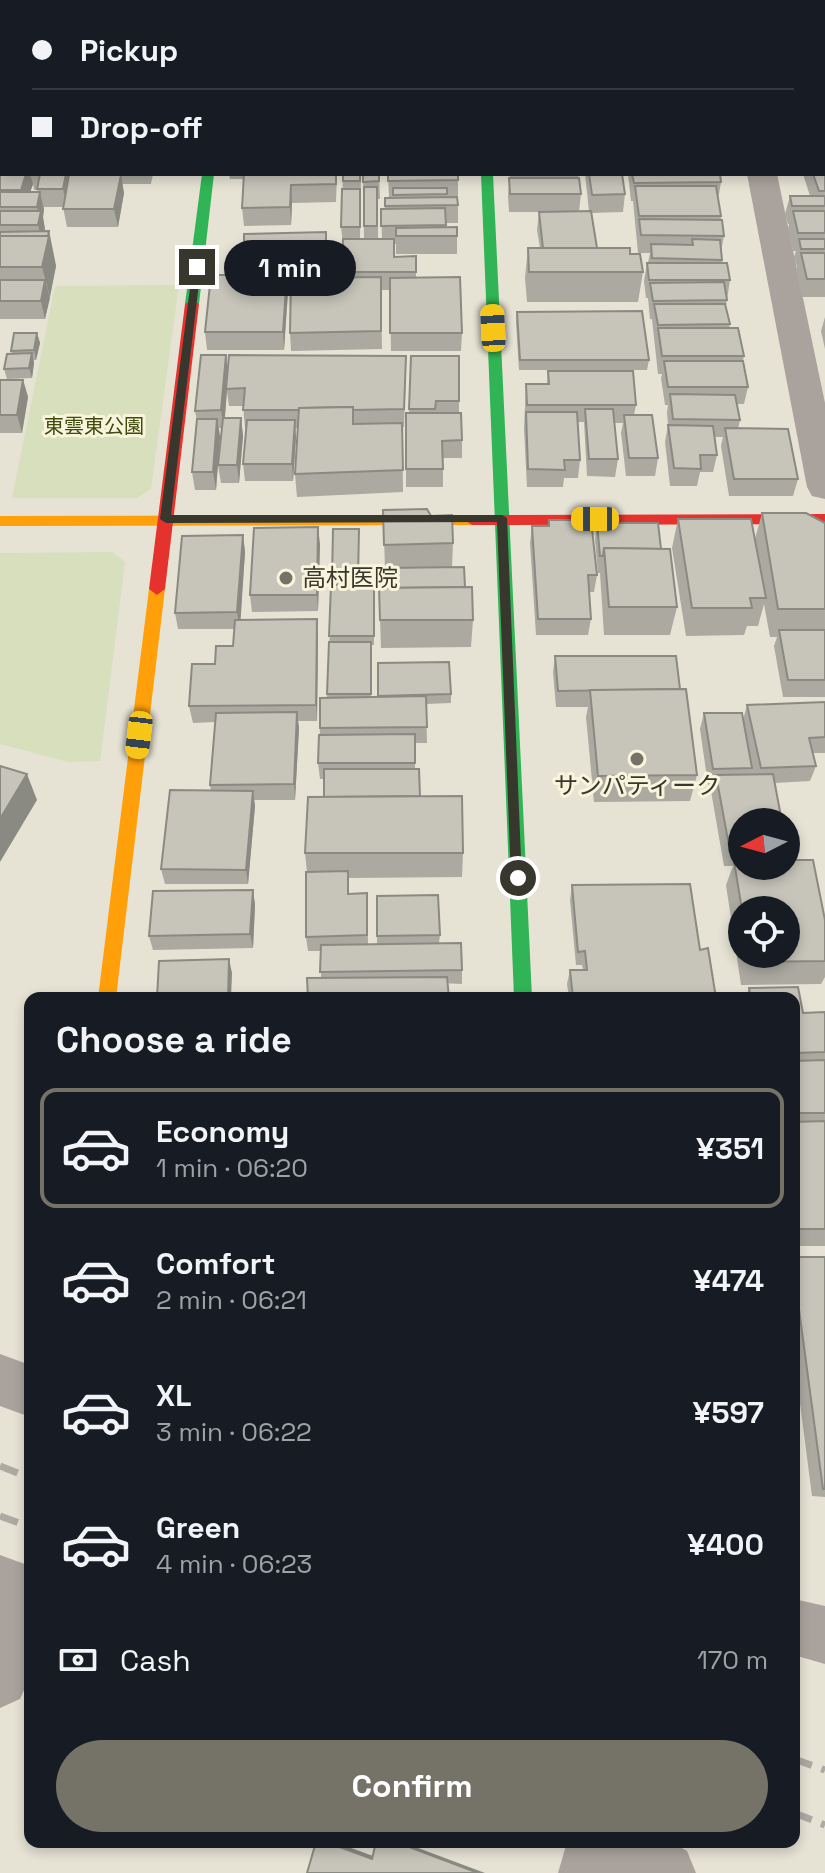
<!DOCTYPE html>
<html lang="en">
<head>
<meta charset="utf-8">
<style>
	body { margin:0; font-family:"Space Grotesk","Noto Sans JP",sans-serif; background:#242831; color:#f1f3f6; height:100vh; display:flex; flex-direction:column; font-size:30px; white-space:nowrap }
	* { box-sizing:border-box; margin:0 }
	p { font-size:26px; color:#9ea1a6 }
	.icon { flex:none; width:44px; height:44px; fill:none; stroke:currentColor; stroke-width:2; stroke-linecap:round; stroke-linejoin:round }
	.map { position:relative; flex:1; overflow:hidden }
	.side { position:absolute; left:24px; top:992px; width:776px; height:856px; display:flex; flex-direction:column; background:#171b24; border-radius:16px; box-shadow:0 4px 12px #0003 }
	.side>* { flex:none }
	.hud { position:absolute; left:0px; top:0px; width:826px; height:176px; box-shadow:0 4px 12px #0003; display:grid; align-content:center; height:176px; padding:0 32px; background:#171b24 }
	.needle { width:52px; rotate:264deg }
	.fabs { position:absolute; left:728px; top:808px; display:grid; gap:16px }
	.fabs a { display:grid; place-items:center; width:72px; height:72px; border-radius:50%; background:#171b24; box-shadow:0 4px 12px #0003; font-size:40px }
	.end { position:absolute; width:36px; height:36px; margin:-18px; border:10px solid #38372d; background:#fff; box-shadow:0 0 0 4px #fff }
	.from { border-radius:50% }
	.bubble { position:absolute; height:56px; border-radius:28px; background:#171b24; box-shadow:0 4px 12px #0003; font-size:26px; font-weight:600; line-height:56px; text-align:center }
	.car { position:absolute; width:24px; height:48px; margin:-24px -12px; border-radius:10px; box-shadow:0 0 6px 2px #0007; background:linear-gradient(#f5c518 24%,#345 0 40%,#f5c518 0 76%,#345 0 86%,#f5c518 0) }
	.hud b { display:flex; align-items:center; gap:28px; height:76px; font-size:30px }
	.hud b+b { border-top:2px solid #363941 }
	.hud i { width:20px; height:20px; background:#f1f3f6 }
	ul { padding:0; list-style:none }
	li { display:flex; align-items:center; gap:24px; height:120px; margin:0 16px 12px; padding:0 16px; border:4px solid transparent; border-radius:16px }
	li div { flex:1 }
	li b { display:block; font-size:30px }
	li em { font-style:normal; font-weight:600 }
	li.on { border-color:#757368 }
	li>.icon { width:72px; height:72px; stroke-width:1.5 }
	h2 { padding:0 32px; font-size:36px; line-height:96px }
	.pay { display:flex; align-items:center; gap:20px; height:88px; padding:0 32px; font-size:30px }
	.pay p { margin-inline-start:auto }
	.button { display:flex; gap:16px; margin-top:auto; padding:16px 32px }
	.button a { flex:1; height:92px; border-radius:48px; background:#757368; color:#fff; font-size:32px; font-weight:600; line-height:92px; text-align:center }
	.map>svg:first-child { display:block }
	.green { fill:#d8dfbc }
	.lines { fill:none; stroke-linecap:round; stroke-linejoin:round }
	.street { fill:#aaa39d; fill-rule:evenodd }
	.fast { fill:#30b455; fill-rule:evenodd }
	.slow { fill:#ff9f0a; fill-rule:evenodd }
	.jam { fill:#e5322d; fill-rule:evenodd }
	.rail { stroke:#aea9a2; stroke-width:7; stroke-dasharray:19 10; stroke-linecap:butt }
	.wall { fill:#aba9a0; fill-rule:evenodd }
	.shaded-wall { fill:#8b8a82 }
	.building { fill:#c7c5ba; stroke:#8b8a82; stroke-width:2 }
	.route { fill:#38372d }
	.poi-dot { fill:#757368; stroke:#f9f5dc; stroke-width:3 }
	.labels { text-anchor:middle; stroke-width:6; stroke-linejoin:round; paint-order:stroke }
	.far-park-label { font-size:20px; fill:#3f4c0e; stroke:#f9f5dc }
	.poi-label { font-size:24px; fill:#38372d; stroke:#f9f5dc; text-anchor:start }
</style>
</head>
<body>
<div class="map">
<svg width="825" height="1873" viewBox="0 0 825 1873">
	<rect width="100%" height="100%" fill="#e6e3d5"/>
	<g class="green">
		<path d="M179,285L151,489L137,498H12L55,286Z"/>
		<path d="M112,552L125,562L100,761L68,762L0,744V553Z"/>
	</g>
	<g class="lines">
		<g class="street">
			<rect x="33" y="0" width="26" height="2"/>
			<rect x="464" y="0" width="26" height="2"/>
			<path d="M747,174H777L825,403V499L812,496L807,487Z"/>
			<path d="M0,1354L30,1365V1417L0,1406Z"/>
			<path d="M0,1555L30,1566V1677L20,1699L0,1708Z"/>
			<path d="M794,1599L825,1606V1664L794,1655Z"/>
			<path d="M567,1842H671L687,1851L696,1873H558Z"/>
		</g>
		<g class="fast">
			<rect x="0" y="17" width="2" height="6"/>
			<path d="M202,174H214L199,304L192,308L185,304Z"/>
			<path d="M481,174H493L532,998H514Z"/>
		</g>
		<g class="slow">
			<path d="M472,515L479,520L472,525L0,526V516Z"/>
			<path d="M157,583L165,589L116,998H98L149,589Z"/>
		</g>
		<g class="jam">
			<path d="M192,300L199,304L165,589L157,595L149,589L185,304Z"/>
			<path d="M825,514V524L472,525L465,520L472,515Z"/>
		</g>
		<g class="rail">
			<path d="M0,1466L30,1478"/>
			<path d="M0,1516L30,1527"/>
			<path d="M794,1759L825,1770"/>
			<path d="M794,1813L825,1825"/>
		</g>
	</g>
	<g class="wall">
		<path d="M362,0H382V1L362,2Z"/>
		<rect x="385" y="0" width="18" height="2"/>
		<rect x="407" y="0" width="21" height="2"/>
		<path d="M430,0H448L446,1L430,2Z"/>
		<rect x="518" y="0" width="22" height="2"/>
		<rect x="543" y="0" width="22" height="2"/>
		<path d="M568,0H590L589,2H569Z"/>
		<rect x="594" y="0" width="38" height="2"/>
		<path d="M635,0H648V2H636Z"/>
		<path d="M824,19H825V62L824,59Z"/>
		<rect x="0" y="28" width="2" height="47"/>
		<path d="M0,77H2V174H153L151,184H122L124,193L118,227H67L63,207H44L43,217L45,231H49L56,266L45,319H0ZM33,184L34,190H37L38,192H30Z"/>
		<path d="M825,156V297H802L796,271L797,267L794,257L796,251H793L788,229L789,224H788L785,214L790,196H810L803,174H824Z"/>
		<path d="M229,174H337L336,202L292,203L291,225L244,226L242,208L244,179H230Z"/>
		<path d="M343,174H361L360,239H364L363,174H379L380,199H378V239H382L381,209H385V198H389L388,174L458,180V223H446V227L457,236V254H396V244H394V257L416,256V278L462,333L461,351H391L390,290H381L382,349L291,351L290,333L291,291H288L284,350H207L205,332L238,275L244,255V234L326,232L328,278L343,277V245L341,227Z"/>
		<path d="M510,174H578L581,194L579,211H589L585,174H622L625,194L623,212L591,213L597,248L630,254L643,272L638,302H527L525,278L528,248H540L537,230L539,212H544H509L508,196Z"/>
		<path d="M628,174H720L721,182L718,200L724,236L721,251L722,263L730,280L726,306L730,324L729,328L744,356L743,361L748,387L744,404H737L740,420L738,429L798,479L793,496H729L721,446L723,437H714L717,455L713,472H700L697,486H670L665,442L668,425L667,412L668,405H665L661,378L662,374H658L652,319H650L648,298H646L644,281L647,263H648L650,253H638L633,201H631Z"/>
		<path d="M517,312L649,360L647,370H519L516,322Z"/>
		<path d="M825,317V349L821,331Z"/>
		<path d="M37,333L40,343L36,360H34V363L32,378L7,379L4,369L12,354L11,351Z"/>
		<path d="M226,355L228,370L406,373L404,427H402L403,492L297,497L295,474L298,428H295L296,437L293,481H245L243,464L246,428H245L243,406H229L227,392L225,418H241L243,436L239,483H221L218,465L222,428H219L220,437L216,490H195L192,472L197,421L195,411Z"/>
		<path d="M411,356H459V413L462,440V458H443V487H406V413H409Z"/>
		<path d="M548,371L636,405L634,415L658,458L655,476H626L621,433L623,423H614L618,459L615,477L587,476L584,422H578L580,460L578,478H564L563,487H527L524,429L526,384H547Z"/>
		<path d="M0,380H23L28,397L22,433H0Z"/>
		<path d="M383,510L453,543L452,567L465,587L473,620L471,647L381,648L379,588H384L385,568Z"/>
		<path d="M762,513L825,523V697H783L774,646L777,637H770L764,604L758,626H747L744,635L686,636L672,548L678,519L755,539Z"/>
		<path d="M549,520L597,575L594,592H589L591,619L588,635H536L530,543L532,526H548Z"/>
		<path d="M597,523L677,607L670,635H604L600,573H598L595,540Z"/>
		<path d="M243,535L245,552L240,620L317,619L318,636L317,721H298L299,728L295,800H254L255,806L248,884H165L161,869L211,791L210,785L215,722L193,723L189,706L215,664L233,646L234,629H178L175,613Z"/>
		<path d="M359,538L358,585H374V645H371V697H378V663L451,694V703L426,704L427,743H415V769L420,796L463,853L462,877L349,878V894L367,893L368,944H377V896L440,935L439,943L462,970V984L321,978V951H308L306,937L307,872L305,853L324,797V779H320L318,763L320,728L327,698L332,578Z"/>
		<path d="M320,544L318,611L252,612L250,595Z"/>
		<path d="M555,656L680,689L697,775L690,801L594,802L586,717L588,707H556L553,672Z"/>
		<path d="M825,702V753H813L816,766L810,781L775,783L742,822V866L825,920V977L821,984L741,985L726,885L733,866H724L711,791L713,784L708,785L700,729L704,713L743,720L747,705ZM742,910L786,954H742Z"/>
		<path d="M572,885L700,950L716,998H569L567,984L570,970H583L582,965H576L570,900Z"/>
		<path d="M253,890L255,905L253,948L153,950L149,936Z"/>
		<path d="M798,987L803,1013L825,1012V1246H794V998H745L749,988Z"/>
		<path d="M794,1257H825V1497L812,1496L794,1357Z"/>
	</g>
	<g class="shaded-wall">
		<path d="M26,174H30L33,184L25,208L21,190Z"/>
		<path d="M66,174H74L67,207L63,189Z"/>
		<path d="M121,175L124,193L118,227L114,209Z"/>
		<path d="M291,185L292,203L291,225L290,207Z"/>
		<path d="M40,192L44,210L43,217L45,229L42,243L38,225L39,218L37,207Z"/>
		<path d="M49,231L56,266L50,297L42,267Z"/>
		<path d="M287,274L288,291L284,350L283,332Z"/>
		<path d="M45,280L50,298L45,319L41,301Z"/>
		<path d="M37,333L40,343L36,360L34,350Z"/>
		<path d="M32,353L34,363L32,378L29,368Z"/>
		<path d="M226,355L228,373L224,428L221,410Z"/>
		<path d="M23,380L28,397L22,433L17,415Z"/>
		<path d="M241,418L243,436L239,483L237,465Z"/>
		<path d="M217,419L220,437L216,490L213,472Z"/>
		<path d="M295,420L296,437L293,481L292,464Z"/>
		<path d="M318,527L320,544L318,611L317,595Z"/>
		<path d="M243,535L245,552L240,629L237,612Z"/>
		<path d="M317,619L318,636L317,721L316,705Z"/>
		<path d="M297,712L299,728L295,800L294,784Z"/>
		<path d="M27,774L37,800L0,862V819Z"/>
		<path d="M253,791L255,806L248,884L246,870Z"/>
		<path d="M253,890L255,905L253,948L250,934Z"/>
		<path d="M229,959L232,973L231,998H228Z"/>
		<path d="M326,1842H335L373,1856L372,1859Z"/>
		<path d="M396,1842H402L485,1873H478Z"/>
	</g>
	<g class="building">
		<rect x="0" y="28" width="2" height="29"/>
		<rect x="0" y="77" width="2" height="20"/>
		<path d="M824,80L825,81V104H824Z"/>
		<rect x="0" y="110" width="2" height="33"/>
		<path d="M0,155H2V174H26L21,190H0Z"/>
		<path d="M824,156H825V191H819L813,174H824Z"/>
		<path d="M40,174H66L63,189H37Z"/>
		<path d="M244,174H336V184L291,185L290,207L242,208Z"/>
		<rect x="343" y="174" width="17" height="7"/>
		<path d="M363,174H379V181L363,182Z"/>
		<path d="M388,174H458V180L388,181Z"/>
		<rect x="512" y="174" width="66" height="1"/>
		<path d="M589,174H622L625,194L592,195Z"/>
		<path d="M632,174H720L721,182L634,183Z"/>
		<path d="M69,175H121L114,209H63Z"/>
		<path d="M509,178H579L581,194H510Z"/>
		<path d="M635,186H716L721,216H639Z"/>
		<rect x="364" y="187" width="13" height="39"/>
		<path d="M393,188H447V194L393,195Z"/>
		<path d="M342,189H360V227H341Z"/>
		<path d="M0,192H40L37,207H0Z"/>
		<path d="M790,196H825V206H792Z"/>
		<path d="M457,197L458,205L385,206V198Z"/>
		<path d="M445,208L446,225L381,226V209Z"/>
		<path d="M0,211H41L38,225H0Z"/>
		<path d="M591,211L597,248H543L539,212Z"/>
		<path d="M793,211H825V233H798Z"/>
		<path d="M639,219L722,220L724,236L641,235Z"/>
		<path d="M457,227V236H396V228Z"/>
		<path d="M49,231L48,236H0V232Z"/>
		<path d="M326,232V252L244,253V234Z"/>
		<path d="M0,236H49L42,267H0Z"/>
		<path d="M343,239H394V257L416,256V272H342Z"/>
		<path d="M692,239L720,240L722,260L652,258L651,244L693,245Z"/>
		<path d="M799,239H825V249H801Z"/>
		<path d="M528,248H630V254H640L643,272H529Z"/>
		<path d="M801,253H825V279H807Z"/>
		<path d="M327,254V273L287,274L283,332H205L211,275H238L240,255Z"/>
		<path d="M647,263H727L730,280H649Z"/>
		<path d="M381,277V331L290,333L291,278Z"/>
		<path d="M460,277L462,333H390V278Z"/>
		<path d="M0,280H45L41,301H0Z"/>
		<path d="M724,282L727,300L653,301L650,283Z"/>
		<path d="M654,304H725L730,324L658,325Z"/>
		<path d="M642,311L649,360H520L517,312Z"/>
		<path d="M658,328H738L744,356H662Z"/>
		<path d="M14,333H37L34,350L11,351Z"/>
		<path d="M32,353L29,368L4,369L7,354Z"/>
		<path d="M201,355H226L221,410L195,411Z"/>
		<path d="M229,355L406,356L404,409L353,410V407L299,408V410H243L245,388L226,389Z"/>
		<path d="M411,356H459V401H436L435,409H409Z"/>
		<path d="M664,361H743L748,387H668Z"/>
		<path d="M548,371H633L636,405H527L526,384H549Z"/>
		<path d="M0,380H23L17,415H0Z"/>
		<path d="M670,394L735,395L740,420L673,419Z"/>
		<path d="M353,407V424L402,423L403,470L295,474L299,408Z"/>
		<path d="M585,409H613L618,459H589Z"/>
		<path d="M526,412H577L580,460H564L565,470L528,469Z"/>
		<path d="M406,413H461L462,440L442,441L443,469H406Z"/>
		<path d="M624,415H652L658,458H629Z"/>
		<path d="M223,418H241L237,465H218Z"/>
		<path d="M197,419H217L213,472H192Z"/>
		<path d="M247,420H295L292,464H243Z"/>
		<path d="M668,425L713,426L717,455H700L701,469L674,468Z"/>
		<path d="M725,428L788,429L798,479H734Z"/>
		<path d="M427,509L431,516L452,515L453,543L384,545L383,510Z"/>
		<path d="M762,513H806L825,523V609H778Z"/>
		<path d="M678,519H751L766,598H750L752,608H692Z"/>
		<path d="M549,520H591L597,575H588L591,619H538L532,526H549Z"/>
		<path d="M597,523H658L661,549L604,548L603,556H600Z"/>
		<path d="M318,527L317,595H250L254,528Z"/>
		<path d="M333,529H359L358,579L332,578Z"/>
		<path d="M243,535L237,612L175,613L182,536Z"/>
		<path d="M604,548L670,549L677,607H609Z"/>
		<path d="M464,567L465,587L384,588V568Z"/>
		<path d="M331,585H374V636H329Z"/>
		<path d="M472,587L473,620H380L379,588Z"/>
		<path d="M317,619L316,705L189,706L192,664H215L216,646H233L235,620Z"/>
		<path d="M779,630H825V680H788Z"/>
		<path d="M329,642H371V694H327Z"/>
		<path d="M555,656H676L680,689L558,691Z"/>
		<path d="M449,662L451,694L378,696V663Z"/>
		<path d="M686,689L697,775L598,776L590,690Z"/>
		<path d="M426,696L427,727L320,728V698Z"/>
		<path d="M825,702V737L809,738L816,766L761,768L747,705Z"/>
		<path d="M297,712L294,784L210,785L216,713Z"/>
		<path d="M704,713H742L752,768L713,769Z"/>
		<path d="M415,734V763H318L319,735Z"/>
		<path d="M0,766L27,774L0,819Z"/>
		<path d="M324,769H419L420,796L324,797Z"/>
		<path d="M773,774L782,822H742V851H730L716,775Z"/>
		<path d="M170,790L253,791L246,870L161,869Z"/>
		<path d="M462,796L463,853H305L308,797Z"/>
		<path d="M786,860H813L825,920V961L751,962L749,954H786V910H742L734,861H742V866H786Z"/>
		<path d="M348,871V894L367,893V935L306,937V872Z"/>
		<path d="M690,884L700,950L708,948L716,998H573L570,970H587L585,951L578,952L572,885Z"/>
		<path d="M253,890L250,934L149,936L153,891Z"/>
		<path d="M438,895L440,935L377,936V896Z"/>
		<path d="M461,943L462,970L320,972L321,945Z"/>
		<path d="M229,959L228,998H157L159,961Z"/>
		<path d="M447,977L449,998H308L307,978Z"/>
		<path d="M798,987L803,1013L825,1012V1052L794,1053V998H751L749,988Z"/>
		<path d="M825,1060V1113H794V1061Z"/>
		<path d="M825,1121V1229H794V1122Z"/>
		<path d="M794,1257H825V1489H823L794,1272Z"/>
		<path d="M316,1842H326L372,1859L376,1842H396L478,1873H307Z"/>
	</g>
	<path class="route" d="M193,265L201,267L171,515H502L507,518L522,882L518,883L511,878L497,522L166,523L160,519Z"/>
	<g class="poi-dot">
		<circle cx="286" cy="578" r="8"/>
		<circle cx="637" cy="759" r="8"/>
	</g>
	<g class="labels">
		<g class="far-park-label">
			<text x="94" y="433">東雲東公園</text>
		</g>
		<g class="poi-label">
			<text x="302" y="586">高村医院</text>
			<text x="637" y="794" text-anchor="middle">サンパティーク</text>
		</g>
	</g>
</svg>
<div class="fabs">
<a><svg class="needle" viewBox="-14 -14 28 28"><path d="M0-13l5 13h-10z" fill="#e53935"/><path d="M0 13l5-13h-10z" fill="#9ea1a6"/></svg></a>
<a><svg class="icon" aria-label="locate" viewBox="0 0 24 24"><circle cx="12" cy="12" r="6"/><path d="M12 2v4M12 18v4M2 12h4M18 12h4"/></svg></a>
</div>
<i class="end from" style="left:518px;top:878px"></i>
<i class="end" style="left:197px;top:267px"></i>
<div class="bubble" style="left:224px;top:240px;width:132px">1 min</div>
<i class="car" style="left:493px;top:328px;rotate:357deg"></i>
<i class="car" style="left:595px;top:519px;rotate:270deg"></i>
<i class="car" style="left:139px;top:735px;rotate:187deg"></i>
<div class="hud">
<b><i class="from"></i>Pickup</b>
<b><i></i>Drop-off</b>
</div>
<section class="side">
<h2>Choose a ride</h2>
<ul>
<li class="on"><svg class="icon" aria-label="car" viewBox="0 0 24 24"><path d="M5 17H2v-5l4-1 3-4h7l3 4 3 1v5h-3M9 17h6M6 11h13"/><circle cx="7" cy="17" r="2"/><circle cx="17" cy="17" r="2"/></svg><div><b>Economy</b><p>1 min · 06:20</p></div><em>¥351</em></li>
<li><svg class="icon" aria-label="car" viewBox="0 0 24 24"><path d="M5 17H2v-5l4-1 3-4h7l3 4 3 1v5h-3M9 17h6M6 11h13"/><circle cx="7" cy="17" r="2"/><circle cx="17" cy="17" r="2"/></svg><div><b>Comfort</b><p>2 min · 06:21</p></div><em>¥474</em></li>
<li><svg class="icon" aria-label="car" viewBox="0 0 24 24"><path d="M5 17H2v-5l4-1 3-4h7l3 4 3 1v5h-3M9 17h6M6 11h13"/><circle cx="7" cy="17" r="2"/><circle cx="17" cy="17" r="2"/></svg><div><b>XL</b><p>3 min · 06:22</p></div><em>¥597</em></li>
<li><svg class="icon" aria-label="car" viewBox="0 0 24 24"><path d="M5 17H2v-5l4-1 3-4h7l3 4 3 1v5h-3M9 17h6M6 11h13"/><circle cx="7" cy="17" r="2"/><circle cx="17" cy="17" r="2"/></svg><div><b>Green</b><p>4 min · 06:23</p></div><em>¥400</em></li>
</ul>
<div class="pay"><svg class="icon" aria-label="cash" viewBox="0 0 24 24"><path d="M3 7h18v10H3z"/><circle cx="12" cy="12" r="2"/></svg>Cash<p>170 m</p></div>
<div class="button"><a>Confirm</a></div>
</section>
</div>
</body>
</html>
